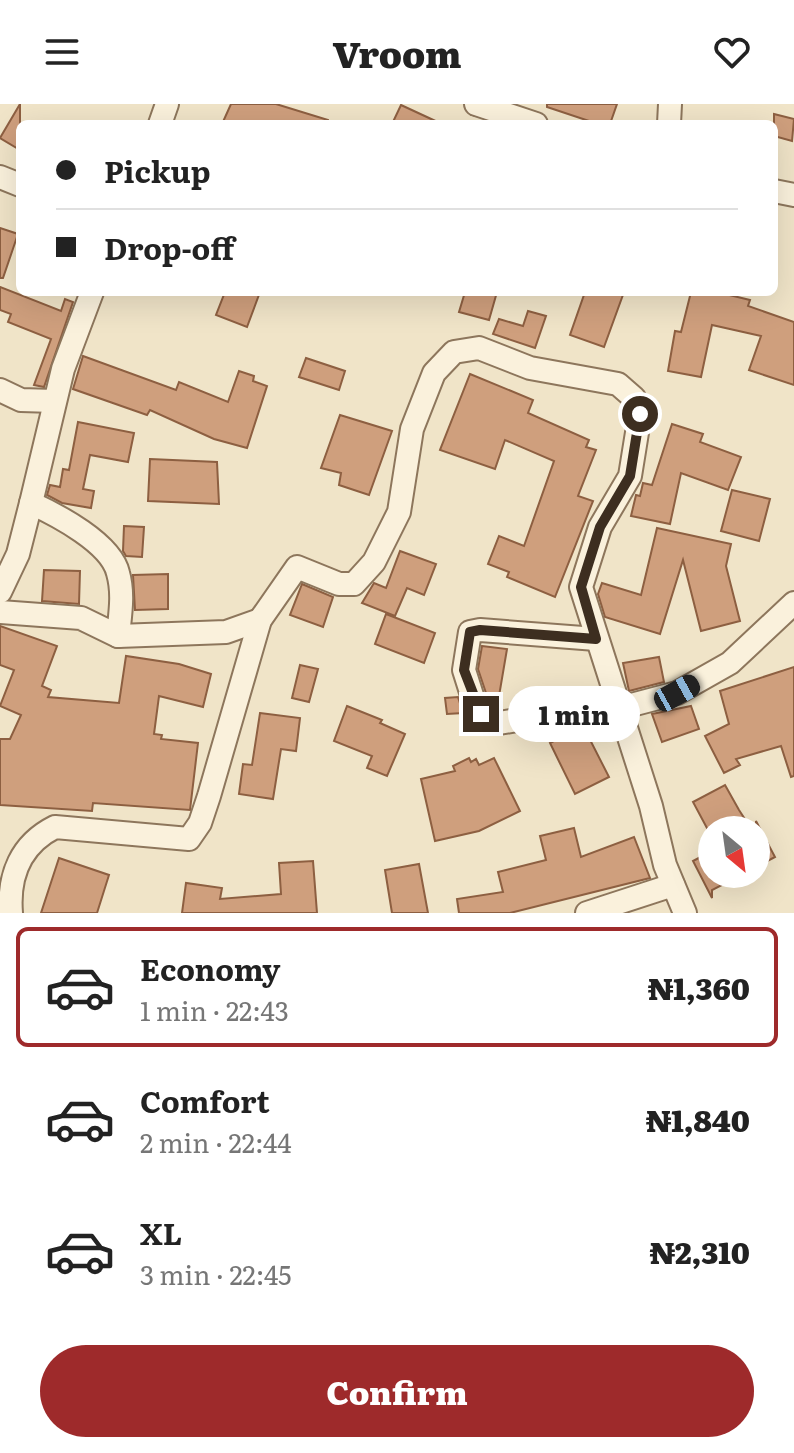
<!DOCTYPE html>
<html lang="en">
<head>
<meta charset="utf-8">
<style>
	body { margin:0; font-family:Literata,serif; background:#f2f2f2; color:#222; height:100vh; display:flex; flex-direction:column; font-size:30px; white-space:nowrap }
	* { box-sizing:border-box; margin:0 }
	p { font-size:26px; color:#767676 }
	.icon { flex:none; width:44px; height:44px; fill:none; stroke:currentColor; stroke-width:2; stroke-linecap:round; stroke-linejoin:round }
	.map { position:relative; height:809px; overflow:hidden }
	.side { display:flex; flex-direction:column; background:#fff; flex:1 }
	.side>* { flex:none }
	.banner { position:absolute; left:16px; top:16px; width:762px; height:176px; border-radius:12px; box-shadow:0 8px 32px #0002; display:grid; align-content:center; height:176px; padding:0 40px; background:#fff }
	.needle { width:52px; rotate:151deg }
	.fabs { position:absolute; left:698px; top:712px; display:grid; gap:16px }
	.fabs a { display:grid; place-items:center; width:72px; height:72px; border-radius:50%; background:#fff; box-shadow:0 8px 32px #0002; font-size:40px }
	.end { position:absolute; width:36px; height:36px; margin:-18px; border:10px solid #3d2e20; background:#fff; box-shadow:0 0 0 4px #fff }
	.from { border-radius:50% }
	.bubble { position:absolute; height:56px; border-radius:28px; background:#fff; box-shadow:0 8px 32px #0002; font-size:26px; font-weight:800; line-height:56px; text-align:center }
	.car { position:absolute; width:24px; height:48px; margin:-24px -12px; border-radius:10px; box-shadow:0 0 6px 2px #0007; background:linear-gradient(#222 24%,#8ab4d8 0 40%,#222 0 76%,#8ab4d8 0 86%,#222 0) }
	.banner b { display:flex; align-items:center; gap:28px; height:76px; font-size:30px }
	.banner b+b { border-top:2px solid #e0e0e0 }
	.banner i { width:20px; height:20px; background:#222 }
	ul { padding:14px 0 0; list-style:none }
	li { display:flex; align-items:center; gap:24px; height:120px; margin:0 16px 12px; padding:0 24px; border:4px solid transparent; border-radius:12px }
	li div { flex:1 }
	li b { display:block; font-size:30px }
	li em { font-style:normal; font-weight:800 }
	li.active { border-color:#9e2a2b }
	li>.icon { width:72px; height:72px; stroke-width:1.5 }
	.cta { display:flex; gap:16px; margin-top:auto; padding:16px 40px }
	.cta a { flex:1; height:92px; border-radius:48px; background:#9e2a2b; color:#fff; font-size:32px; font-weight:800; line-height:92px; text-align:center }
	header { display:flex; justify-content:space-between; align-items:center; height:104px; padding:0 40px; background:#fff; font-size:36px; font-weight:800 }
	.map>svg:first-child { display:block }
	.building { fill:#cf9f7d; stroke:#8d5f41; stroke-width:2 }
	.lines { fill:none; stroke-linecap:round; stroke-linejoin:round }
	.minor-casing { stroke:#8d765c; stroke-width:26 }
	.minor { stroke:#faf1dc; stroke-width:22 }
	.route { stroke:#3d2e20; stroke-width:10 }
</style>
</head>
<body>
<header><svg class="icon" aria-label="menu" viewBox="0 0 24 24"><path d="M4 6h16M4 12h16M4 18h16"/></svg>Vroom<svg class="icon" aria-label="heart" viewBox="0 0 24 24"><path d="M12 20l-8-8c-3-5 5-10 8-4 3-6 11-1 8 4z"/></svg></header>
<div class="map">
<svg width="794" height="809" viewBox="0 0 794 809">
	<rect width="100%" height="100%" fill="#f0e4c8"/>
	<g class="building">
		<path d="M20,0V46L0,34Z"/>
		<path d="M231,0H276L328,16V20H222Z"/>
		<path d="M547,0H617L610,20H598L547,3Z"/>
		<path d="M401,1L442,20H392Z"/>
		<path d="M774,10L794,15L792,37L774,32Z"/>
		<path d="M0,124L18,130L3,174H0Z"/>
		<path d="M0,183L61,207L65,195L73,198L44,283L34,281L51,235L8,218L11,210L0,206Z"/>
		<path d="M225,188H260L247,223L216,211Z"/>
		<path d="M465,188H497L489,216L459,208Z"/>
		<path d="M585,188H624L604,243L570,231Z"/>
		<path d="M691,188H717L750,196L748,202L794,218V281L749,266L761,232L712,221L701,273L668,267L675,227L681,228Z"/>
		<path d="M528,207L546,212L535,244L493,230L499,215L523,222Z"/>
		<path d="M83,252L176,286L179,278L228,298L239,267L254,272L253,277L267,282L247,344L214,335L150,306L147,311L73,285Z"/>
		<path d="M306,254L345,267L339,286L299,273Z"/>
		<path d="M470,270L533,296L528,309L589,336L586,343L596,346L578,392L593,397L555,493L507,473L509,468L488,460L499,432L524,442L554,357L505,336L495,365L440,346Z"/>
		<path d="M340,311L392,327L369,391L339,381L341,369L321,364Z"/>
		<path d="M78,318L134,329L128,358L90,351L83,385L94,387L91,404L62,399L47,391L50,381L60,383L63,365L69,366Z"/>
		<path d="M672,320L703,330L700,338L741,353L728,386L681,369L670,420L631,412L636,391L640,392L643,379L652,381Z"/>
		<path d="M150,355L217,358L219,400L148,397Z"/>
		<path d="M732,386L770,395L759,437L721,427Z"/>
		<path d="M124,422L144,423L142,453L126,452L123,447Z"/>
		<path d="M657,424L731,440L726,462L740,517L701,527L683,456L660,530L605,513L598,490L602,479L641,491Z"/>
		<path d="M400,447L436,460L424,491L407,484L395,512L362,499L374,479L386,484Z"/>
		<path d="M44,466L80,467L79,500L42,497Z"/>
		<path d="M168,470V505L135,506L133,471Z"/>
		<path d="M302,480L333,493L323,523L290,511Z"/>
		<path d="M386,510L435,529L424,559L375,540Z"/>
		<path d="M0,522L57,542L42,582L51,586L48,593L119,599L126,552L179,560L211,570L203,603L159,592L154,630L162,631L161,635L198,639L190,706L93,699L92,707L0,701V635H10L21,611L0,602L14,566L0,561Z"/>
		<path d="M482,542L507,545L498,598L488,595L478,565Z"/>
		<path d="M659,553L664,578L629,587L623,559Z"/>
		<path d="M300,561L318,565L309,598L292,594Z"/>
		<path d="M794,563V672L791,673L781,642L736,655L740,661L724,669L705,632L729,620L720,587Z"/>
		<path d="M458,593L463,609L447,610L445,594Z"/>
		<path d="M347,602L382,616L380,619L405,630L387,672L367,664L372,652L334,637Z"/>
		<path d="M691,602L699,625L662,638L652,610Z"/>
		<path d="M260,609L300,614L296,647L281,645L273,695L239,690L243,660L252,661Z"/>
		<path d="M583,622L609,673L575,690L550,639Z"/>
		<path d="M469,654L471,658L476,655L479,661L494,654L520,707L479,727L435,737L421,675L455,667L453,662Z"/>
		<path d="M725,681L739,706L752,726H708L693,698Z"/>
		<path d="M756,717L775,753L756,763Z"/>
		<path d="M574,724L581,753L634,733L650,774L510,809H459L457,795L503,788L498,768L546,756L540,732Z"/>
		<path d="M712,747V770H743L712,786V794L693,757Z"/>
		<path d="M59,754L109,771L97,809H41Z"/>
		<path d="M313,757L317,809H182L186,779L222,784L220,795L281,790L279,759Z"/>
		<path d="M419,760L428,809H392L385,766Z"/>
	</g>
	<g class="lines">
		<g class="minor-casing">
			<g id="minor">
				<path d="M476,0L536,20"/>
				<path d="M160,20L167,0"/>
				<path d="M669,20L670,0"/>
				<path d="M0,73L20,81"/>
				<path d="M774,87L794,91"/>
				<path d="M92,188L63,265L31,399C57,411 111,439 118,469C124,490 120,511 118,532"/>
				<path d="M0,286L21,296L54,297"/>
				<path d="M0,488L18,450L31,399"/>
				<path d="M0,508L81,514L118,532L226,528L260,516"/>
				<path d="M596,535L480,526L470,528L464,566L476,604L499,619L588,604H620L677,589L730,559L794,499"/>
				<path d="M11,809C8,771 21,740 55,723L189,735L200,719L209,692L260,516L297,463L339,480H354L374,458L399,408L412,325L434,269L454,248L479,244L530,264L618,280L634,294L640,310L630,372L600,423L581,483L651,702L665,761L685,809"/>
				<path d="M587,809L673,781"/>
			</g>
		</g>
		<use href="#minor" class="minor"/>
	</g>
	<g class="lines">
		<path class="route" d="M481,610L464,566L470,528L480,526L596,535L581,483L600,423L630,372L640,310"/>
	</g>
</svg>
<div class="fabs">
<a><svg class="needle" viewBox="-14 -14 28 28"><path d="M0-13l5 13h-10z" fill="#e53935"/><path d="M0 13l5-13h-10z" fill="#767676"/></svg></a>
</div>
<i class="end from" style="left:640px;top:310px"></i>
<i class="end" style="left:481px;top:610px"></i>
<div class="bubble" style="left:508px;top:582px;width:132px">1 min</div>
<i class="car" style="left:677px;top:589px;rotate:61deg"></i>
<div class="banner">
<b><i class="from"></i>Pickup</b>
<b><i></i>Drop-off</b>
</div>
</div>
<section class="side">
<ul>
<li class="active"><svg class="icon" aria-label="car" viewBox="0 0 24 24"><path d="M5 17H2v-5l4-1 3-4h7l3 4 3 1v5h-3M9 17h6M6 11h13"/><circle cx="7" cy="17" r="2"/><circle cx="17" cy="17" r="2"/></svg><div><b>Economy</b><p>1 min · 22:43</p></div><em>₦1,360</em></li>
<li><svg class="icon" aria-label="car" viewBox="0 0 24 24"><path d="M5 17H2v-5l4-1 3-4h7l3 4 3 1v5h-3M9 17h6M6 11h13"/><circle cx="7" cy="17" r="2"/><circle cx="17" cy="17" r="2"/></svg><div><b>Comfort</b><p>2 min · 22:44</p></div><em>₦1,840</em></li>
<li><svg class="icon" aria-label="car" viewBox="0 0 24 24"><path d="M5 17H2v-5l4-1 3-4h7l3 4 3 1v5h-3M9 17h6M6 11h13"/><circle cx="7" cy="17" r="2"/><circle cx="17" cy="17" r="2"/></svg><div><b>XL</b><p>3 min · 22:45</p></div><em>₦2,310</em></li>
</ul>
<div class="cta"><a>Confirm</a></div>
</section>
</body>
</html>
